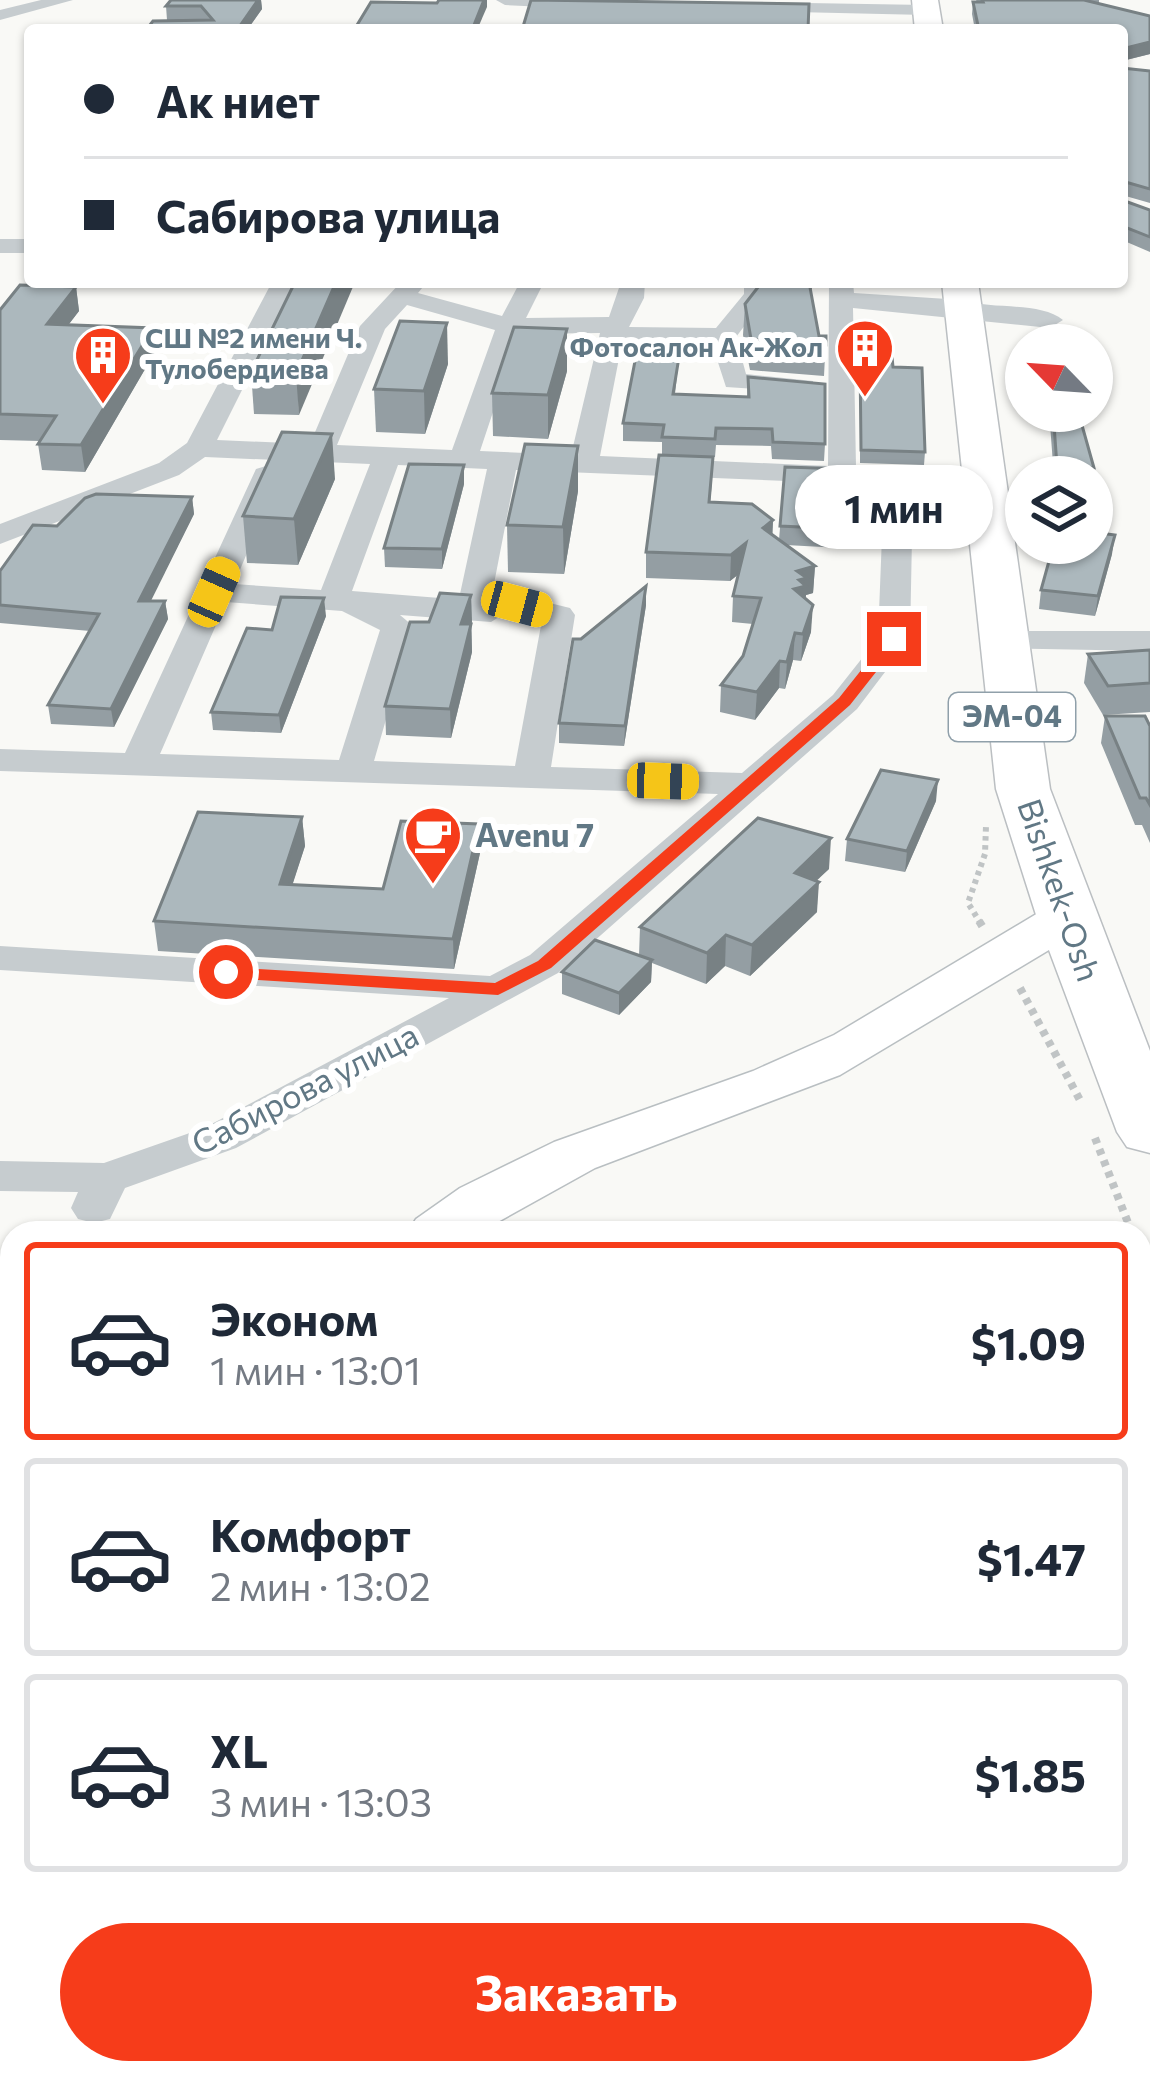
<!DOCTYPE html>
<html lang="ru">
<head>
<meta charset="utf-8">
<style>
	body { margin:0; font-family:Commissioner,sans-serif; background:#f6f6f7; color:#1f2937; height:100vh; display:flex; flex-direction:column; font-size:45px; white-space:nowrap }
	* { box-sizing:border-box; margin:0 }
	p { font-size:39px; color:#747a83 }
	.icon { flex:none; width:66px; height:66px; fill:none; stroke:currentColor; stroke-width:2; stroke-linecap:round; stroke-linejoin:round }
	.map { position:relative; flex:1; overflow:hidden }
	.sheet { position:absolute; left:0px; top:1221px; width:1152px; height:864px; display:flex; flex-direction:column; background:#fff; border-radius:36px 36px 0 0; box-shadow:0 3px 9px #0004 }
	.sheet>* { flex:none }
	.top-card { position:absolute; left:24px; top:24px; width:1104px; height:264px; border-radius:12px; box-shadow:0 3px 9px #0004; display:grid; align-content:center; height:264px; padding:0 60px; background:#fff }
	.needle { width:78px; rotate:295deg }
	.tools { position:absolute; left:1005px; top:324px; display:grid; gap:24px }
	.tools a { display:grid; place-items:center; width:108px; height:108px; border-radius:50%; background:#fff; box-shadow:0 3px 9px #0004; font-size:60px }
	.end { position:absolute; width:54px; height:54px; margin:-27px; border:15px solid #f63c1a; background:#fff; box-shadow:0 0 0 6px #fff }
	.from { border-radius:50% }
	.bubble { position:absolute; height:84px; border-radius:42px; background:#fff; box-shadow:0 3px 9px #0004; font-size:39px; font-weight:700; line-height:84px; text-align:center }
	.car { position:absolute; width:36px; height:72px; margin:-36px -18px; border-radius:15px; box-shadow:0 0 9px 3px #0007; background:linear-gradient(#f5c518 24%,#345 0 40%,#f5c518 0 76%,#345 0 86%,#f5c518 0) }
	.top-card b { display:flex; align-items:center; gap:42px; height:114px; font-size:45px }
	.top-card b+b { border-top:3px solid #e0e1e3 }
	.top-card i { width:30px; height:30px; background:#1f2937 }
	ul { padding:21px 0 0; list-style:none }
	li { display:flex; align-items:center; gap:36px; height:198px; margin:0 24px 18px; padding:0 36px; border:6px solid #e0e1e3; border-radius:12px }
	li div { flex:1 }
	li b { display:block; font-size:45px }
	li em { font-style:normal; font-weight:700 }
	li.on { border-color:#f63c1a }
	li>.icon { width:108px; height:108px; stroke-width:1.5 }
	.action { display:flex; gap:24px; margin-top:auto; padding:24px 60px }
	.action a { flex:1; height:138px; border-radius:72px; background:#f63c1a; color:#fff; font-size:48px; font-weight:700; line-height:138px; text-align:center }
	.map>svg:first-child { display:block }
	.built { fill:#eaebea }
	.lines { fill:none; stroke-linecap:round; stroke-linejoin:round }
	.major-casing { stroke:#b9bfc2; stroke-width:3 }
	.highway-casing { stroke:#bbbfc2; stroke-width:3 }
	.path-far2 { stroke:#c0c4c5; stroke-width:6; stroke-dasharray:4.5 4.5; stroke-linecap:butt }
	.path-far1 { stroke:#c0c4c5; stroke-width:8; stroke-dasharray:6 6; stroke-linecap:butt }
	.path { stroke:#c0c4c5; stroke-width:10; stroke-dasharray:9 9; stroke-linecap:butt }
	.minor { fill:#c6cccf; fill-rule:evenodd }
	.major { fill:#fff; fill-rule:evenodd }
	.highway { fill:#fff; fill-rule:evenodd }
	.wall { fill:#949ea3 }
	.shaded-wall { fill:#788184 }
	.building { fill:#acb8bd; stroke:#788184; stroke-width:3 }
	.route { fill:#f63c1a }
	.labels { text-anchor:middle; stroke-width:12; stroke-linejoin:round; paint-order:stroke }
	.far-poi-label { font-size:27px; font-weight:bold; fill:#617885; stroke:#fff; text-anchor:start }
	.shield { fill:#fff; stroke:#90a0aa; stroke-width:3 }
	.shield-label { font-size:30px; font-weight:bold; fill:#617885 }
	.poi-label { font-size:33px; font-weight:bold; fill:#617885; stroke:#fff; text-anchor:start }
	.street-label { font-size:33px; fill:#617885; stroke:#fff }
</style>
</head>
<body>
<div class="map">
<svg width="1150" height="2085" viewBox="0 0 1150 2085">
	<rect width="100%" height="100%" fill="#f9f9f6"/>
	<path class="built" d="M742,2073H921L922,2085H742Z"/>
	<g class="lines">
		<g class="major-casing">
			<g id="major">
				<path d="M1066,903L1084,907L1091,918L1084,929L840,1075L595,1168L478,1233H407L416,1219L460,1188L554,1142L753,1071L834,1035L1048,907Z"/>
				<path d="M12,1687V1766L0,1770V1691Z"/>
			</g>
		</g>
		<g class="highway-casing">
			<g id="highway">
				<path d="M912,0H938L943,30H915Z"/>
				<path d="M942,282H978L1050,789L1150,1051V1153L1127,1147L1117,1132L1037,918L996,789Z"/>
			</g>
		</g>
		<path class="path-far2" d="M981,924L968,903L985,854L986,826"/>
		<g class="path-far1">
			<path d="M979,921L984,929"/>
			<path d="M1020,988L1081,1102"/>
			<path d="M1095,1138L1132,1233"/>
			<path d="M1140,1255L1150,1281"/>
		</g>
		<path class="path" d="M0,1463L12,1431"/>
		<g class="minor">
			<path d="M41,0H73L0,20V10Z"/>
			<path d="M496,0H594L597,4L588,9L505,5Z"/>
			<path d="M752,2L926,5L935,10L926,15L746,11L743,7Z"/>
			<path d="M123,24H202L211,30H114Z"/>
			<rect x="0" y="239" width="30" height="14"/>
			<path d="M272,282H296L217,440L310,444L360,326L401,282H427L418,293L502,316L520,282H544L526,318L609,317L621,282H645L644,298L629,327L716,328L744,294V282H768V295L736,337L746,374L813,381V393L726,387L712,344L622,343L600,456L828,466L829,282H853L854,293L963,300C990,310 1040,301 1063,320L1050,328L853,308L856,467L985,472L1000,481L985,490L913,487L910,639L857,709L558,973L236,1148L125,1188L110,1219L94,1223L78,1219L71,1208L78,1192L0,1191V1161L104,1163L204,1128L449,998L0,970V946L490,976L530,955L718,794L0,771V749L125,753L256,469L266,466L280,475L234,584L321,590L370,464L205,457L179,475L0,544V524L159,463L187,443ZM407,305L495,330L452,450L337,445L385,329ZM600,333L571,455L480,451L519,334ZM398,465L487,469L460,594L465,600L352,591ZM516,470L884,485L878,638L833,695L742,773L551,767L575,615L570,608L493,589ZM226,602L342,611L380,630L339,760L160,754ZM507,612L542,620L515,766L374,761L413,626L400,615L491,622Z"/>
			<path d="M1001,631H1150V651L989,648L985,641L989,634Z"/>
			<rect x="0" y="1857" width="12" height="56"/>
			<path d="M1140,2050L1150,2071L1146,2085H997L995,2073H1140Z"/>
		</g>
		<use href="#major" class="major"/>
		<use href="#highway" class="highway"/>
	</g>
	<g class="wall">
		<path d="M171,0H261L262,9L247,30L202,20H167L166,6Z"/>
		<path d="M976,0H1099V4L1150,16V54L1122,61V30H975L972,14L973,2H977Z"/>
		<path d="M1122,68L1150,71V203L1122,195Z"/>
		<path d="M1122,200L1150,210V252L1122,240Z"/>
		<path d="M295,282L299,415L254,414L251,372Z"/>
		<path d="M549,282H603L602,285L551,284Z"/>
		<path d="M663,282H742L740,288L663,287Z"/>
		<path d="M762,282H812V289H810L819,336H826L824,376L750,370L743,335L745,304Z"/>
		<path d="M76,287L79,311L68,325L153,328L155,352L85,472L42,470L38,444L40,441L0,440V310Z"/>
		<path d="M860,356L893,367L925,452L924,465L860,463Z"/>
		<path d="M679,357L675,394L747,397L748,377L825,444L824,461L772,459L771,446L716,445L715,457L662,454V442L623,441V423Z"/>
		<path d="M448,364L425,434L376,432L374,389Z"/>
		<path d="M567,371L548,439L493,436L492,393Z"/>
		<path d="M1049,411H1078L1094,468L1092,480V477H1054Z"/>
		<path d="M578,446V491L564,574L508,572L507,525Z"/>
		<path d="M464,465V484L442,569L385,567L384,548Z"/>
		<path d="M785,467L846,469L841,548L786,545L815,566L813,593L806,595L805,599L811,632L801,661L793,660L785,689L779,688L755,720L720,712L721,685L743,656L753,624L732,622L733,596L739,574L730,581L646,578V552L712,482L710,503L773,520L772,535L779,540Z"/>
		<path d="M335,479L298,565L247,563L243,516Z"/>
		<path d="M192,497L194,514L150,601H165L168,619L114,727L51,724L48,705L90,631L0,623V571Z"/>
		<path d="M1112,554L1095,616L1039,609L1041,590Z"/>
		<path d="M646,586V605L624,746L559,743V723L581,639Z"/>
		<path d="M471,595L472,652L451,738L386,735L385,706L429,622Z"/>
		<path d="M326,616L281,733L213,730L211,712L272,630Z"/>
		<path d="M1150,650V712L1103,715L1084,683L1088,654Z"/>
		<path d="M1105,716L1150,726V843L1142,825H1135L1101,743Z"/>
		<path d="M936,801L905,872L845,861L847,839Z"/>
		<path d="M302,817L305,846L292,885L383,889L479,824L480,853L454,969L158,951L154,921Z"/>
		<path d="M829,869L816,880L817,912L750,976L725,966L706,984L652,963L651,982L619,1015L562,994V972L639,956L640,927Z"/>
		<rect x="0" y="1927" width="12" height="83"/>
		<path d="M205,2073H288L287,2075L205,2076Z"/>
	</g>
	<g class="shaded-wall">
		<path d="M258,0H261L262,9L247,30H237Z"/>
		<path d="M484,0H487V7L477,30H472Z"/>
		<path d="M1150,42V54L1122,61V49Z"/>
		<path d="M336,282H355L299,415L296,374Z"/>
		<path d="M76,287L79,311L50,349L47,324Z"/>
		<path d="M447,323L448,364L425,434L424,391Z"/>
		<path d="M153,328L155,352L85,472L81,445Z"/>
		<path d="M567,329V371L548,439V395Z"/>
		<path d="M332,434L335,479L298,565L294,519Z"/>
		<path d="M578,446V491L564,574L563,527Z"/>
		<path d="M464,465V484L442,569V549Z"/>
		<path d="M192,497L194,514L142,619L139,601Z"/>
		<path d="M773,520L772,546L763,528Z"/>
		<path d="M1115,535L1112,554L1095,616L1098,596Z"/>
		<path d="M746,543L745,569L730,581L731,555Z"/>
		<path d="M815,566L813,593L806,595L804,613L792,616L797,571Z"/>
		<path d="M646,586V605L624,746L625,726Z"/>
		<path d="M471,595L472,622L462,652L461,624Z"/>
		<path d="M324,598L326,616L281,733L279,715Z"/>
		<path d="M165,601L168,619L114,727L111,709Z"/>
		<path d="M813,605L811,632L801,661L803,634Z"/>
		<path d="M471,624L472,652L451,738L450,709Z"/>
		<path d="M795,633L793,660L785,689L787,662Z"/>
		<path d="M780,661L779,688L755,720L757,692Z"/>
		<path d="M938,780L936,801L905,872L907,851Z"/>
		<path d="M302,817L305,846L283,914L280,884Z"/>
		<path d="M479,824L480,853L454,969L453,939Z"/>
		<path d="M831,838L829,869L793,903L795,873Z"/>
		<path d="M819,882L817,912L750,976L752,945Z"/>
		<path d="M726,935L725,966L706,984L707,953Z"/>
		<path d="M652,960L651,982L619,1015V993Z"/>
	</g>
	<g class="building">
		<path d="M171,0H258L237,30H146L153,21L213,20L201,6H166Z"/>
		<path d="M439,0H484L472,30H354L371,2L437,3Z"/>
		<path d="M531,0L809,4L808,30H522Z"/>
		<path d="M982,0H1084L1150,16V42L1122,49V30H979L973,2H983Z"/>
		<path d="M1122,68L1150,71V189L1122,181Z"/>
		<path d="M1122,200L1150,210V237L1122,226Z"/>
		<path d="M295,282H336L296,374L251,372Z"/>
		<path d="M762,282H809L819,336H826V345L751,339L745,304Z"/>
		<path d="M20,285L76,287L47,324L153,328L81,445L38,444L56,416L0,414V310Z"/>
		<path d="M400,321L447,323L424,391L374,389Z"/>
		<path d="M514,327L567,329L548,395L492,393Z"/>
		<path d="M636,356L679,357L673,394L749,397L748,377L825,384V444L773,442L772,429L716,428L715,439L662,437L664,425L623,423Z"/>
		<path d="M860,356L892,357L893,367L922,368L925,452L861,450Z"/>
		<path d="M1053,411H1078L1094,468L1057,466Z"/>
		<path d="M282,432L332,434L294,519L243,516Z"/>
		<path d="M525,444L578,446L563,527L507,525Z"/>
		<path d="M659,455L713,457L709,502L752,504L773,520L763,528L815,566L797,571L807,578L799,580L806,586L794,589L813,605L803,634L795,633L787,662L780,661L757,692L721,685L743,656L761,598L733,596L746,543L731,555L646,552Z"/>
		<path d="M409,464L464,465L442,549L384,548Z"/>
		<path d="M785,467L846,469L842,529L780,526Z"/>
		<path d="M96,494L192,497L139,601H165L111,709L48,705L99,614L0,605V571L33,525L57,526L85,498Z"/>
		<path d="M1092,532L1115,535L1098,596L1041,590L1054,543H1092Z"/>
		<path d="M646,586L625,726L559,723L573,639H581Z"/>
		<path d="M440,593L471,595L461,624H471L450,709L385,706L410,622H429Z"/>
		<path d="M281,597L324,598L279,715L211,712L247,628L272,630Z"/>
		<path d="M1150,650V683L1108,686L1088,654Z"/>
		<path d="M1105,716H1145L1150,726V805L1146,798H1140Z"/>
		<path d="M881,770L938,780L907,851L847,839Z"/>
		<path d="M198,812L302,817L280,884L383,889L401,821L479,824L453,939L154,921Z"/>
		<path d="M758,818L831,838L795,873L819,882L752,945L726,935L707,953L640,927Z"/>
		<path d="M595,940L652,960L619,993L562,972Z"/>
		<path d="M620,1224L836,1228V1233H620Z"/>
		<rect x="0" y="1927" width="12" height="60"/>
	</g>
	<path class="route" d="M889,635L902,639L850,705L551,968L498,995L226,978L217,972L226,967L495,983L538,961L839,698Z"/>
	<defs>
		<g id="building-pin" transform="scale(3)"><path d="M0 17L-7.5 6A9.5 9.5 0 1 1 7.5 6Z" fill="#f63c1a" stroke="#fff"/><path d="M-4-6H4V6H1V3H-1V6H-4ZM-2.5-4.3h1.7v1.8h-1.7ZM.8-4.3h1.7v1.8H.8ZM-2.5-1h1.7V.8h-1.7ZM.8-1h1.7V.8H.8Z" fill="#fff"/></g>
		<g id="cafe-pin" transform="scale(3)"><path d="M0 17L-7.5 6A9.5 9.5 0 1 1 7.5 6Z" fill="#f63c1a" stroke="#fff"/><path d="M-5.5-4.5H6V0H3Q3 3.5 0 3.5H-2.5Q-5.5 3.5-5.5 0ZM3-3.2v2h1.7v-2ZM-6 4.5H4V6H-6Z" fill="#fff"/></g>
	</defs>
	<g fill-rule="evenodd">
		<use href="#building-pin" x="865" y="348"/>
		<use href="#building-pin" x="103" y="355"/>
		<use href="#cafe-pin" x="433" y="835"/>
	</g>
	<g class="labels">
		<g class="far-poi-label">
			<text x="145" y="348">СШ №2 имени Ч.<tspan x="145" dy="31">Тулобердиева</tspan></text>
			<text x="823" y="357" text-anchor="end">Фотосалон Ак-Жол</text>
		</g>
		<rect class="shield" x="949" y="693" width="126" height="48" rx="9"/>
		<g class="shield-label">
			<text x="1012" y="727">ЭМ-04</text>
		</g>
		<g class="poi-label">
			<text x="475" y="847">Avenu 7</text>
		</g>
		<g class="street-label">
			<text transform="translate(1059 890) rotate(71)" y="12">Bishkek-Osh</text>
			<text transform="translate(305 1089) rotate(-27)" y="12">Сабирова улица</text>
		</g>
	</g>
</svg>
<div class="tools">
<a><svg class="needle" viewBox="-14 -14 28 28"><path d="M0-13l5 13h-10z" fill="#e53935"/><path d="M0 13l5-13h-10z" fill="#747a83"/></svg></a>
<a><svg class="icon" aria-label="layers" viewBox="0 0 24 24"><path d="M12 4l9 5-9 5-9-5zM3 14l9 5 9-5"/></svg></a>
</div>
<i class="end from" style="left:226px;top:972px"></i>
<i class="end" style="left:894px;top:639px"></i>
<div class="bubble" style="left:795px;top:465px;width:198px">1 мин</div>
<i class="car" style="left:214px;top:592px;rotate:24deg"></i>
<i class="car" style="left:517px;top:604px;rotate:105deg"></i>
<i class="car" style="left:663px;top:781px;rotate:92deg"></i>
<div class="top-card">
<b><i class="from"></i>Ак ниет</b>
<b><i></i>Сабирова улица</b>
</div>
<section class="sheet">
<ul>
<li class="on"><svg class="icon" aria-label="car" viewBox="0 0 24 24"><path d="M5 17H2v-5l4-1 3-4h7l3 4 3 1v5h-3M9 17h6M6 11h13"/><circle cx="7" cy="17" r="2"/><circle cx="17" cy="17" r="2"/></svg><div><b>Эконом</b><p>1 мин · 13:01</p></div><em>$1.09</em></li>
<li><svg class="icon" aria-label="car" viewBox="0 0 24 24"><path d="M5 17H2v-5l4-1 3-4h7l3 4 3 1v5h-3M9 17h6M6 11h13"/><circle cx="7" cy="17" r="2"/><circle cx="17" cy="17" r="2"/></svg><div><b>Комфорт</b><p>2 мин · 13:02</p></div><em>$1.47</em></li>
<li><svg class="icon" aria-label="car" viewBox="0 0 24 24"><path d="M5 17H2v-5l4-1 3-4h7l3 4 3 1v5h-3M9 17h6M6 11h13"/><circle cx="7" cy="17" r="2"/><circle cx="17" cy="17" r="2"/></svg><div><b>XL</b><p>3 мин · 13:03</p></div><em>$1.85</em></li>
</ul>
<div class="action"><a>Заказать</a></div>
</section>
</div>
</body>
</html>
